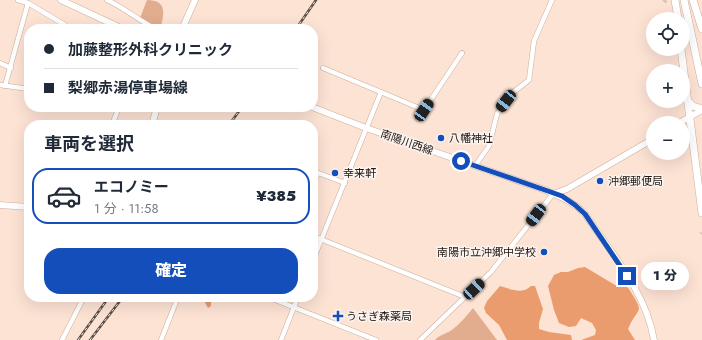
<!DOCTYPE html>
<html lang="ja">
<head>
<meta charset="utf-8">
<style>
	body { margin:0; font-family:Jost,"Noto Sans JP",sans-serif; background:#f2f2f3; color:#1f2937; height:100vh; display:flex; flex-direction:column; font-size:15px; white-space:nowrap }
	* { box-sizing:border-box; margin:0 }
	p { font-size:13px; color:#747a83 }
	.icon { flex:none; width:22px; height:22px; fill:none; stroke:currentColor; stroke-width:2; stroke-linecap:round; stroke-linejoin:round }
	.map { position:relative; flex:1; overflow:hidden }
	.sheet { position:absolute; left:24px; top:120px; width:294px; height:182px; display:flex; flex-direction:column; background:#fff; border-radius:16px; box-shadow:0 4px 16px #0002 }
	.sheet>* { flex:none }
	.banner { position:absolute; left:24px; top:24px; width:294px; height:88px; border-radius:16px; box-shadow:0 4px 16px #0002; display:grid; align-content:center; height:88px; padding:0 20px; background:#fff }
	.buttons { position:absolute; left:646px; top:12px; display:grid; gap:8px }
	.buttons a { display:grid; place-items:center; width:44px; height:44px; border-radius:50%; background:#fff; box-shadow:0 4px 16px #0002; font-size:20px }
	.end { position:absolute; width:18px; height:18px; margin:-9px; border:5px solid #144eba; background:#fff; box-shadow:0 0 0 2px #fff }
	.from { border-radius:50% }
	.bubble { position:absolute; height:28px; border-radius:14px; background:#fff; box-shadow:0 4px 16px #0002; font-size:13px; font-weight:800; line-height:28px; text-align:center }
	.car { position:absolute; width:12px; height:24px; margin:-12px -6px; border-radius:5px; box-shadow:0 0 3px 1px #0007; background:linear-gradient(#222 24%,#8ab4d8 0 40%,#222 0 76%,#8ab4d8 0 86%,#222 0) }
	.banner b { display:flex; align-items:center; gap:14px; height:38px; font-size:15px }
	.banner b+b { border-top:1px solid #e0e1e3 }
	.banner i { width:10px; height:10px; background:#1f2937 }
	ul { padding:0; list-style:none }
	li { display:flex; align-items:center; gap:12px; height:56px; margin:0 8px 6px; padding:0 12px; border:2px solid transparent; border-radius:16px }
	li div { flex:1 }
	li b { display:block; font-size:15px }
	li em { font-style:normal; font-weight:800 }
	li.selected { border-color:#144eba }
	li>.icon { width:36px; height:36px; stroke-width:1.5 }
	h2 { padding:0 20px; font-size:18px; line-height:48px }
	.cta { display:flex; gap:8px; margin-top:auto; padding:8px 20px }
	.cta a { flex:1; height:46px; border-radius:16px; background:#144eba; color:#fff; font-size:16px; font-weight:800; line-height:46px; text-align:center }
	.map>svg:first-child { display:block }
	.green { fill:#e2ad8e }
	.water { fill:#ea9c6e }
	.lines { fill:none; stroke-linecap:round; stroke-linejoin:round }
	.minor-tunnel { stroke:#dcc4b6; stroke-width:4.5; stroke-dasharray:4.5 2; stroke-linecap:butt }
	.minor-casing { stroke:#cdae9c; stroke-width:5.5 }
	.major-casing { stroke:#cdae9c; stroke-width:7 }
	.highway-casing { stroke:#cdae9c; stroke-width:8 }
	.minor { stroke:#fff; stroke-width:4.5 }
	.major { stroke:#fff; stroke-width:6 }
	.highway { stroke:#fff; stroke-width:7 }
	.rail-casing { stroke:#5a4b42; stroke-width:2.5 }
	.rail { stroke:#fbf4f1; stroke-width:1; stroke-dasharray:3; stroke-linecap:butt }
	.route { stroke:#144eba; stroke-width:5 }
	.poi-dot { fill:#144eba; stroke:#fbf4f1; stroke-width:1.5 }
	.labels { text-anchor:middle; stroke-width:3; stroke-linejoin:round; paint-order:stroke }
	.poi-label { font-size:11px; fill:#21160f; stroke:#fbf4f1; text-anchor:start }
	.street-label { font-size:11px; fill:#21160f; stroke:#fbf4f1 }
</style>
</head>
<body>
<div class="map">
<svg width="702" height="340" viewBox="0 0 702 340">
	<rect width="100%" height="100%" fill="#fde3d4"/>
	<g class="green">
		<path d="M147,0C168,0 164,15 160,29L149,25L140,18Z"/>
		<path d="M473,308L497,340H435C440,334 447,334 453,329C461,323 467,315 473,308Z"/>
	</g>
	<g class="water">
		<path d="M585,267L615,285L627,287L629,289C646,316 638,305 628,329L635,340H581L595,335L596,330L592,323L581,318L576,326L569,327L559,323L554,310L548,286L554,275L561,272H568L578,268Z"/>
		<path d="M500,286C511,289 522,295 531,286H535L543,309L539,323V329L549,332L571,335L572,340H507L499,325L486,313L484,308L487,301Z"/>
		<path d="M195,297H211V306L208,308L203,299H197Z"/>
	</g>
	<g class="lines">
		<g class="minor-tunnel">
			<path d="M664,2L666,0"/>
			<path d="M701,234L702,233"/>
		</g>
		<g class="minor-casing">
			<g id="minor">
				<path d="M18,0L28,3L65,25L67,29"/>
				<path d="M107,0C125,8 139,21 156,29"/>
				<path d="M0,63L11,68"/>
				<path d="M323,68L424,110"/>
				<path d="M0,85L29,89"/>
				<path d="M5,86L28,3"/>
				<path d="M418,119L462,53"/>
				<path d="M112,125L119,107"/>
				<path d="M475,166L489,146L497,114L511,94L529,80L534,41L552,0"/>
				<path d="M313,171L345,183"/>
				<path d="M313,184L318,173"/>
				<path d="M313,236L465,297"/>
				<path d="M313,260L381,92"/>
				<path d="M268,297L376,340"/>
				<path d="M62,340L84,297"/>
				<path d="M161,340L178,297"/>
				<path d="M281,340L298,297"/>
				<path d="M420,340L491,272L553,194"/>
			</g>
		</g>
		<g class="major-casing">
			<g id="major">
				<path d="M61,0L123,29"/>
				<path d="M182,29L195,0"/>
				<path d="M312,107L366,128L545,190C560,197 573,201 585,214C612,254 646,292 654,340"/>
				<path d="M679,123L702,110"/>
				<path d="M152,125L157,107"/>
				<path d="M553,194L567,189L653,139"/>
				<path d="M0,205L29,207"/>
			</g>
		</g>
		<g class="highway-casing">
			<g id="highway">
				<path d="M675,0L678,19"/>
				<path d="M684,0L702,84"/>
				<path d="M693,0L702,29"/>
				<path d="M681,49L702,213"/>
				<path d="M686,99L693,106L702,109"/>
			</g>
		</g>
		<use href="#minor" class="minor"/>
		<use href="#major" class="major"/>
		<use href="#highway" class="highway"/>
		<g class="rail-casing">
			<g id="rail">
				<path d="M296,29L316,0"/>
				<path d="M229,125L242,107"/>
				<path d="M78,340L109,297"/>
				<path d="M90,340L123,297"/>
			</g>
		</g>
		<use href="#rail" class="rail"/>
	</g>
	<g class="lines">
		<path class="route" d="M461,161L545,190L562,196L575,205L585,214L627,276"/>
	</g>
	<g class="poi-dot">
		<circle cx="441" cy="138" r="4"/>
		<circle cx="335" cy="173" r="4"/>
		<circle cx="600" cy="181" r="4"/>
		<circle cx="544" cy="252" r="4"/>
		<path d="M336 310h4v4h4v4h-4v4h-4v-4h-4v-4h4z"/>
	</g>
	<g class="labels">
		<g class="poi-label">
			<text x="449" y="142">八幡神社</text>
			<text x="343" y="177">幸来軒</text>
			<text x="608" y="185">沖郷郵便局</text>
			<text x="536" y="256" text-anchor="end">南陽市立沖郷中学校</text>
			<text x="346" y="320">うさぎ森薬局</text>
		</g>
		<g class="street-label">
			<text transform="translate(407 142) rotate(19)" y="4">南陽川西線</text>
		</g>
	</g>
</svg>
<div class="buttons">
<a><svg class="icon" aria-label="locate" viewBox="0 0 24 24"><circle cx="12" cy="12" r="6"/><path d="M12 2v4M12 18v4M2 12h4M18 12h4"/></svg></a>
<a>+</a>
<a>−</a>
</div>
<i class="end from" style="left:461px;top:161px"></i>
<i class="end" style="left:627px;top:276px"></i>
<div class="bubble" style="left:641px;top:262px;width:48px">1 分</div>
<i class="car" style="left:506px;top:101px;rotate:218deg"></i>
<i class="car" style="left:424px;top:110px;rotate:34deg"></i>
<i class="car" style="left:536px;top:215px;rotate:217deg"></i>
<i class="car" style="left:474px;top:289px;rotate:47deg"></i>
<div class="banner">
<b><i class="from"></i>加藤整形外科クリニック</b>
<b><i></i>梨郷赤湯停車場線</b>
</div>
<section class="sheet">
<h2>車両を選択</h2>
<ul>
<li class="selected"><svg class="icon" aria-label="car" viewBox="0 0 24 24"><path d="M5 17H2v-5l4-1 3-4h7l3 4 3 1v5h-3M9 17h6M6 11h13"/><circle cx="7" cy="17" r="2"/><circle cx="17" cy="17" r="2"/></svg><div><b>エコノミー</b><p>1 分 · 11:58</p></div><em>¥385</em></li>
</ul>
<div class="cta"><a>確定</a></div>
</section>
</div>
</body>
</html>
